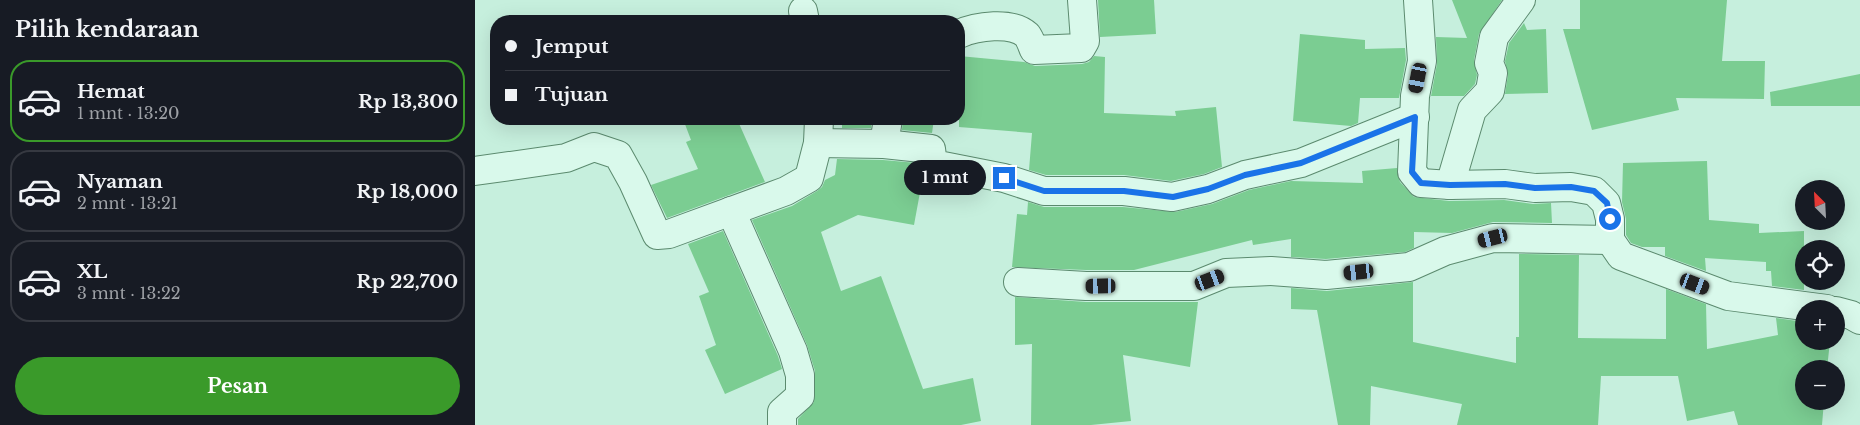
<!DOCTYPE html>
<html lang="id">
<head>
<meta charset="utf-8">
<style>
	body { margin:0; font-family:"Libre Baskerville",serif; background:#242831; color:#f1f3f6; height:100vh; display:flex; flex-direction:column; font-size:19px; white-space:nowrap }
	* { box-sizing:border-box; margin:0 }
	p { font-size:16px; color:#9ea1a6 }
	.icon { flex:none; width:28px; height:28px; fill:none; stroke:currentColor; stroke-width:2; stroke-linecap:round; stroke-linejoin:round }
	.map { position:relative; flex:1; overflow:hidden }
	.drawer { display:flex; flex-direction:column; background:#171b24; width:475px }
	.drawer>* { flex:none }
	.guide { position:absolute; left:15px; top:15px; width:475px; height:110px; border-radius:20px; box-shadow:0 5px 20px #0002; display:grid; align-content:center; height:110px; padding:0 15px; background:#171b24 }
	.needle { width:32px; rotate:336deg }
	.tools { position:absolute; left:1320px; top:180px; display:grid; gap:10px }
	.tools a { display:grid; place-items:center; width:50px; height:50px; border-radius:50%; background:#171b24; box-shadow:0 5px 20px #0002; font-size:25px }
	.end { position:absolute; width:22px; height:22px; margin:-11px; border:6px solid #1a73e8; background:#fff; box-shadow:0 0 0 2px #fff }
	.from { border-radius:50% }
	.bubble { position:absolute; height:35px; border-radius:18px; background:#171b24; box-shadow:0 5px 20px #0002; font-size:16px; font-weight:800; line-height:35px; text-align:center }
	.car { position:absolute; width:15px; height:30px; margin:-15px -8px; border-radius:6px; box-shadow:0 0 4px 1px #0007; background:linear-gradient(#222 24%,#8ab4d8 0 40%,#222 0 76%,#8ab4d8 0 86%,#222 0) }
	.guide b { display:flex; align-items:center; gap:18px; height:48px; font-size:19px }
	.guide b+b { border-top:1px solid #363941 }
	.guide i { width:12px; height:12px; background:#f1f3f6 }
	ul { padding:0; list-style:none }
	li { display:flex; align-items:center; gap:15px; height:82px; margin:0 10px 8px; padding:0 5px; border:2px solid #363941; border-radius:20px }
	li div { flex:1 }
	li b { display:block; font-size:19px }
	li em { font-style:normal; font-weight:800 }
	li.active { border-color:#3a9a2a }
	li>.icon { width:45px; height:45px; stroke-width:1.5 }
	h2 { padding:0 15px; font-size:22px; line-height:60px }
	.primary-button { display:flex; gap:10px; margin-top:auto; padding:10px 15px }
	.primary-button a { flex:1; height:58px; border-radius:30px; background:#3a9a2a; color:#fff; font-size:20px; font-weight:800; line-height:58px; text-align:center }
	main { display:flex; flex:1; min-height:0 }
	.map>svg:first-child { display:block }
	.building { fill:#7bcd92 }
	.lines { fill:none; stroke-linecap:round; stroke-linejoin:round }
	.minor-casing { stroke:#5b8a6e; stroke-width:30 }
	.minor { stroke:#d9f9eb; stroke-width:28 }
	.route { stroke:#1a73e8; stroke-width:6 }
</style>
</head>
<body>
<main>
<section class="drawer">
<h2>Pilih kendaraan</h2>
<ul>
<li class="active"><svg class="icon" aria-label="car" viewBox="0 0 24 24"><path d="M5 17H2v-5l4-1 3-4h7l3 4 3 1v5h-3M9 17h6M6 11h13"/><circle cx="7" cy="17" r="2"/><circle cx="17" cy="17" r="2"/></svg><div><b>Hemat</b><p>1 mnt · 13:20</p></div><em>Rp 13,300</em></li>
<li><svg class="icon" aria-label="car" viewBox="0 0 24 24"><path d="M5 17H2v-5l4-1 3-4h7l3 4 3 1v5h-3M9 17h6M6 11h13"/><circle cx="7" cy="17" r="2"/><circle cx="17" cy="17" r="2"/></svg><div><b>Nyaman</b><p>2 mnt · 13:21</p></div><em>Rp 18,000</em></li>
<li><svg class="icon" aria-label="car" viewBox="0 0 24 24"><path d="M5 17H2v-5l4-1 3-4h7l3 4 3 1v5h-3M9 17h6M6 11h13"/><circle cx="7" cy="17" r="2"/><circle cx="17" cy="17" r="2"/></svg><div><b>XL</b><p>3 mnt · 13:22</p></div><em>Rp 22,700</em></li>
</ul>
<div class="primary-button"><a>Pesan</a></div>
</section>
<div class="map">
<svg width="1385" height="425" viewBox="0 0 1385 425">
	<rect width="100%" height="100%" fill="#c6efdd"/>
	<g class="building">
		<path d="M623,0H679L681,34L625,37Z"/>
		<path d="M977,0H1027L1004,34L999,60L1002,75L1000,84L989,96H956L962,64L961,37L992,38Z"/>
		<path d="M1105,0H1252L1247,61H1290L1289,99L1201,98L1204,110L1117,130L1088,29H1105Z"/>
		<path d="M1049,23L1052,30L1071,29L1073,93L1030,94L1033,75L1030,61L1034,43Z"/>
		<path d="M825,34L890,40V49L930,48L931,60L924,98H885L883,123L876,126L818,121Z"/>
		<path d="M484,56L549,62L560,66L607,64L614,62L619,56L630,57L629,113L701,116L700,111L741,107L747,167L729,174L696,181L649,175H571L554,170L557,133L484,127Z"/>
		<path d="M1385,74V106H1296L1295,92Z"/>
		<path d="M208,119H262L290,182L192,218L176,185L223,169L211,142L216,140Z"/>
		<path d="M367,119H397L396,128H367Z"/>
		<path d="M428,119H459L457,133L427,130Z"/>
		<path d="M362,159L408,160L442,163L448,176L439,225L383,215L346,232L366,291L406,276L448,389L498,378L506,421L486,425H323V419L339,402L340,371L332,345L277,220L317,206L342,191L347,187L350,180L360,175Z"/>
		<path d="M1232,161L1234,220L1284,224V233L1329,231V290L1297,286L1296,271H1291V262L1230,258L1231,271L1190,256V247H1167L1156,243L1151,235V219L1147,202L1148,163Z"/>
		<path d="M922,168L925,182L939,197L974,201L1029,200L1058,204L1076,203L1077,223L1018,222L977,233L939,232V248L930,252L851,259L816,257V239L778,245L777,240L659,270H611L537,267L542,214L552,215L553,202L569,207H648L700,212L737,204L774,190L816,181L888,183L887,171Z"/>
		<path d="M248,231L303,356L307,369L250,394L230,350L241,345L224,296L234,292L213,244Z"/>
		<path d="M1044,254L1104,255L1103,338L1191,339V289L1231,304L1232,349L1303,335L1301,318L1329,322V341H1355L1352,369H1329V401H1349L1347,425H1263L1259,411L1212,421L1203,376H1126L1123,425H982L987,404L896,386L895,425H863L842,310L816,309V288L852,291L938,282V342L1041,363V337H1044Z"/>
		<path d="M540,297L611,302H723L715,367L648,355L656,421L616,425H556L557,344L540,345Z"/>
	</g>
	<g class="lines">
		<g class="minor-casing">
			<g id="minor">
				<path d="M943,0L947,61L940,96L937,172L946,183L975,185L1030,184L1060,188L1096,187L1119,191L1131,203L1135,219V240L1146,256L1253,296L1352,309"/>
				<path d="M328,11L330,21"/>
				<path d="M484,34C501,26 537,21 552,35C555,39 557,45 559,50L606,48L610,41L607,0"/>
				<path d="M343,143L409,144L456,149L458,164L529,178L569,191H649L697,197L733,189L770,175L826,163L940,117"/>
				<path d="M409,144L413,119"/>
				<path d="M0,171L91,158L119,147L143,155L158,182L182,235L194,234L311,191L334,178L343,143L344,119"/>
				<path d="M975,185L997,110L1015,91L1018,73L1014,63L1019,37L1046,0"/>
				<path d="M256,211L318,351L325,375V396L307,412V425"/>
				<path d="M543,282L611,286H719L751,273L796,271L851,275L934,267L970,251L1018,238L1135,240"/>
				<path d="M1361,311L1376,315L1385,320"/>
			</g>
		</g>
		<use href="#minor" class="minor"/>
	</g>
	<g class="lines">
		<path class="route" d="M529,178L569,191H649L698,197L733,189L770,175L826,163L940,117L937,172L946,183L975,185L1030,184L1060,188L1096,187L1119,191L1132,203L1135,219"/>
	</g>
</svg>
<div class="tools">
<a><svg class="needle" viewBox="-14 -14 28 28"><path d="M0-13l5 13h-10z" fill="#e53935"/><path d="M0 13l5-13h-10z" fill="#9ea1a6"/></svg></a>
<a><svg class="icon" aria-label="locate" viewBox="0 0 24 24"><circle cx="12" cy="12" r="6"/><path d="M12 2v4M12 18v4M2 12h4M18 12h4"/></svg></a>
<a>+</a>
<a>−</a>
</div>
<i class="end from" style="left:1135px;top:219px"></i>
<i class="end" style="left:529px;top:178px"></i>
<div class="bubble" style="left:429px;top:160px;width:82px">1 mnt</div>
<i class="car" style="left:943px;top:78px;rotate:191deg"></i>
<i class="car" style="left:1018px;top:238px;rotate:256deg"></i>
<i class="car" style="left:884px;top:272px;rotate:264deg"></i>
<i class="car" style="left:735px;top:280px;rotate:69deg"></i>
<i class="car" style="left:1220px;top:284px;rotate:111deg"></i>
<i class="car" style="left:626px;top:286px;rotate:269deg"></i>
<div class="guide">
<b><i class="from"></i>Jemput</b>
<b><i></i>Tujuan</b>
</div>
</div>
</main>
</body>
</html>
